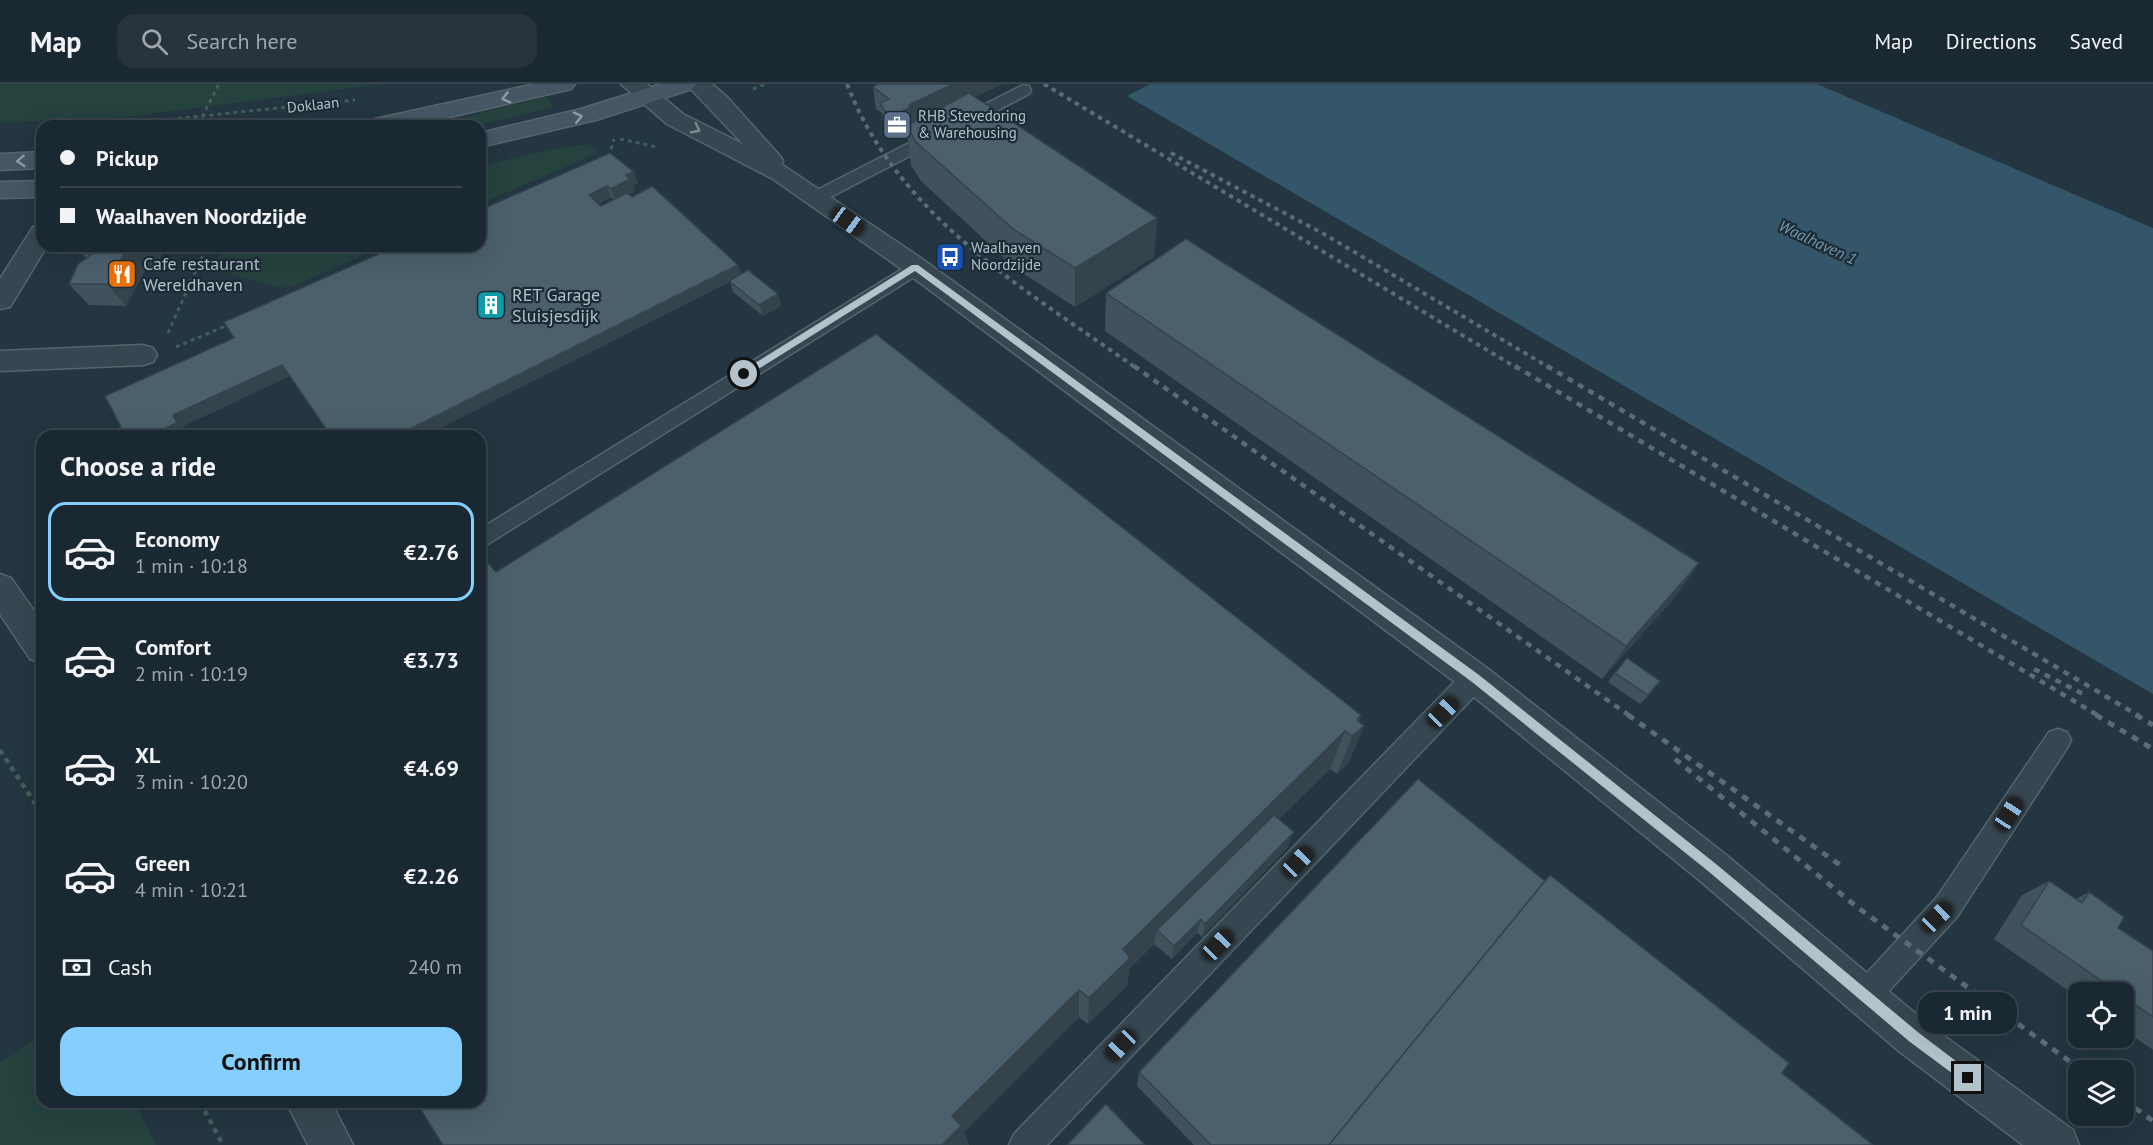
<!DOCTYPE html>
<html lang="en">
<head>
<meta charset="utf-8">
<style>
	body { margin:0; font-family:"PT Sans",sans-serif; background:#27343d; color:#f1f3f6; height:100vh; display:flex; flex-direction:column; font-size:22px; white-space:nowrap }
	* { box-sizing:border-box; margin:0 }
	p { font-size:20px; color:#9fa6ab }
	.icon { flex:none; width:33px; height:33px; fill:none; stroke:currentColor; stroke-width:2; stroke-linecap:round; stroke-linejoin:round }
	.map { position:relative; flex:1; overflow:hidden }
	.sheet { position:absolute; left:36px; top:346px; width:450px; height:678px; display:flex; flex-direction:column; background:#1a2831; border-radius:18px; box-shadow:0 6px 24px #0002,0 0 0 2px #38444d }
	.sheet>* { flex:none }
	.guide { position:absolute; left:36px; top:36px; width:450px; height:132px; border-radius:18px; box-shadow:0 6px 24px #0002,0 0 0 2px #38444d; display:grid; align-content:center; height:132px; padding:0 24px; background:#1a2831 }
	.tools { position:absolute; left:2068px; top:898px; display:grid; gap:12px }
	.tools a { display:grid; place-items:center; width:66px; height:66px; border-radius:12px; background:#1a2831; box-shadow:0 6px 24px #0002,0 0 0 2px #38444d; font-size:30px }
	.end { position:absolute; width:27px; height:27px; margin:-14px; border:8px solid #b3c2cb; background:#111; box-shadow:0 0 0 3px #111 }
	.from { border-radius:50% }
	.bubble { position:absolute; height:42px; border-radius:18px; background:#1a2831; box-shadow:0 6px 24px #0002,0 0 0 2px #38444d; font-size:20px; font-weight:700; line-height:42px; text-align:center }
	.car { position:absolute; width:18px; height:36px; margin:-18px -9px; border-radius:8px; box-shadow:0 0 4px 2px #0007; background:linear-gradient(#222 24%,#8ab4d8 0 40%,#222 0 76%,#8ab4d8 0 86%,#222 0) }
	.guide b { display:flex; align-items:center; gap:21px; height:57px; font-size:22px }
	.guide b+b { border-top:2px solid #38444d }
	.guide i { width:15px; height:15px; background:#f1f3f6 }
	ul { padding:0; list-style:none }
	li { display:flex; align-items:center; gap:18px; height:99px; margin:0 12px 9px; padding:0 12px; border:3px solid transparent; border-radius:18px }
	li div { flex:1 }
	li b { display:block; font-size:22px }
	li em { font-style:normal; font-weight:700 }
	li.selected { border-color:#85cfff }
	li>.icon { width:54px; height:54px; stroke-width:1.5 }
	h2 { padding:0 24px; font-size:27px; line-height:72px }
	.pay { display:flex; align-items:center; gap:15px; height:66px; padding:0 24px; font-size:22px }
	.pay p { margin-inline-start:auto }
	.action { display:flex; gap:12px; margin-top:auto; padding:12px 24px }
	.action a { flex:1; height:69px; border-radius:18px; background:#85cfff; color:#111; font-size:24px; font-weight:700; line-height:69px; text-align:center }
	header { display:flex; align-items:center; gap:36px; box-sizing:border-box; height:84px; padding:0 30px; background:#1a2831; border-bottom:2px solid #38444d }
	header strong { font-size:28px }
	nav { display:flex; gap:33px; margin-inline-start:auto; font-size:21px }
	.search { width:420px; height:54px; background:#27343d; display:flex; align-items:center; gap:15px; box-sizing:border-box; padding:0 21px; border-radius:18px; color:#9fa6ab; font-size:22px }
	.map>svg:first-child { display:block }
	.green { fill:#25423f }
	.water { fill:#355669 }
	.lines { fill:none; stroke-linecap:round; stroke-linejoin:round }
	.lane-casing { stroke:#55656e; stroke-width:3 }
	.street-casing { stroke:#55656e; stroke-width:3 }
	.secondary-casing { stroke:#55656e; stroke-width:3 }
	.path-far1 { stroke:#435e5b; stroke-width:3; stroke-dasharray:4 4; stroke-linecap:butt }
	.path { stroke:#435e5b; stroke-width:4.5; stroke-dasharray:5 5; stroke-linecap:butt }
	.lane { fill:#374751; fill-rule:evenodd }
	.street { fill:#374751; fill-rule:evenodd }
	.secondary { fill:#455764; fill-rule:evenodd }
	.rail-far2 { stroke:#596c78; stroke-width:4; stroke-dasharray:4.5 4.5; stroke-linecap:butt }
	.rail-far1 { stroke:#596c78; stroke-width:4.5; stroke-dasharray:6 6; stroke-linecap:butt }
	.rail { stroke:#596c78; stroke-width:5; stroke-dasharray:7 7; stroke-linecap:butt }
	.wall { fill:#40535d; fill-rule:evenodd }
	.shaded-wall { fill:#34434c }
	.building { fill:#4b606c; stroke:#34434c; stroke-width:1.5 }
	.oneway { stroke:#8c9da7 }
	.oneway2 { stroke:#7b8b94 }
	.route { fill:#b3c2cb }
	.labels { text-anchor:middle; stroke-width:4.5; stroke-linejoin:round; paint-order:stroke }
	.far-street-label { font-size:15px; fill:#b3c2cb; stroke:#1c2c36 }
	.far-poi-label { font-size:15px; fill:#b3c2cb; stroke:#1c2c36; text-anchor:start }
	.far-water-label { font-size:16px; font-style:italic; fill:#719ab1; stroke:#1c2c36 }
	.poi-label { font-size:18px; fill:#b3c2cb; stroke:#1c2c36; text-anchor:start }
</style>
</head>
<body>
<header>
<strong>Map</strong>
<div class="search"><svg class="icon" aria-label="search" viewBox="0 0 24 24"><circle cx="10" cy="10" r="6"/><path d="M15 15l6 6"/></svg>Search here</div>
<nav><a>Map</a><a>Directions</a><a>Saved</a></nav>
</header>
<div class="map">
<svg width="2153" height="1061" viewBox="0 0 2153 1061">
	<rect width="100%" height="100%" fill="#233641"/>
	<g class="green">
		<path d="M0,0H382L104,36L0,38Z"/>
		<path d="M541,14H547L554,23L474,42H429Z"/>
		<path d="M589,60L598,69L480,120V82L548,66Z"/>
		<path d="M223,162H385L293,202L281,204L214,185Z"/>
		<path d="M42,951V1018L135,1019L156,1061H0V979Z"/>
	</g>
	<path class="water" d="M1150,0H1817L2153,144V610L1127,12Z"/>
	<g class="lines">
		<g class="lane-casing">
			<g id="lane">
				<path d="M1023,1L1029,2L1031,6L1029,10L821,118L815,120L806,114L809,110Z"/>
				<path d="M915,177L922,178L925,183L922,188L480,465V445Z"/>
				<path d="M1475,583L1484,586L1487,594L1484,602L1047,1061H1009L1014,1050L1466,586Z"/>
				<path d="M2058,645L2067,648L2071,656L2067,664L1957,833L1875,922L1865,927L1855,922L1850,912L1855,902L1937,813L2049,648Z"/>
			</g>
		</g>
		<g class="street-casing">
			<g id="street">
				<path d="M621,0H647L683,30L743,60L686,0H712L727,13L780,72L783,77L781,80L918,172L1487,584L1725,770L1928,940L2073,1046L2079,1061H2023L1900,968L1699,796L1463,604L900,184L773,95L667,40Z"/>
				<path d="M42,141V162H47L10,223L0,225V195L33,143Z"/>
				<path d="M143,261L153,264L157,271L153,278L143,281L0,287V267Z"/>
				<path d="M0,490L11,494L42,538V579L30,575L0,530Z"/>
				<path d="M286,1018H331L353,1061H308Z"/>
			</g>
		</g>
		<g class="secondary-casing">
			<g id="secondary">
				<path d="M535,0H575L571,5L411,42H363L367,37L375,35Z"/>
				<path d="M661,0H696L692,5L596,36L480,63V49L581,25Z"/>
				<path d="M42,68V84L0,86V70Z"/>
				<path d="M42,97V113L0,114V98Z"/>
			</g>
		</g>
		<g class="path-far1">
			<path d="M753,5L766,0"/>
			<path d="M202,33L219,0"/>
			<path d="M106,42L355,16"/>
			<path d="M620,55L657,63"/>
			<path d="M609,73L614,55"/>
			<path d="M168,249L207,162"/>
			<path d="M176,263L230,240"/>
		</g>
		<g class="path">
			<path d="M0,666L42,730"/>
			<path d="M200,1018L223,1061"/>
		</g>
		<use href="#lane" class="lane"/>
		<use href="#street" class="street"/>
		<use href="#secondary" class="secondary"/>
		<g class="rail-far2">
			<path d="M847,0C898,133 1025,205 1136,284"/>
			<path d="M1044,0L1517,284"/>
			<path d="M1171,69L1324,150L1550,284"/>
		</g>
		<g class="rail-far1">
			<path d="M1134,282L1630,632"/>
			<path d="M1515,282L2099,632"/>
			<path d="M1547,282L2139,632"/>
			<path d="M2034,585L2087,612"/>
		</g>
		<g class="rail">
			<path d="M1628,631L1840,781"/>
			<path d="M2096,631L2153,665"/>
			<path d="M2136,631L2153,641"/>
			<path d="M1675,675L1857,823L2083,987"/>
			<path d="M2124,1016L2153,1037"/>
		</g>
	</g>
	<g class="wall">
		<path d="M1002,0L975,13L1157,134L1154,173L1075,223L1015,184L921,97L911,81L907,48L893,55L883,41L882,29L876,25L873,3Z"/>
		<path d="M634,88L638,99L633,102L635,107L629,110L738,181L741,190L778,210L781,222L763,232L733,208L730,198L327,346L290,292L183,342L187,350L107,352ZM611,113L614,116L601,122L598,120Z"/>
		<path d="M78,162H166L157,181L144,188L126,222L89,221L69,200L86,174L77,164Z"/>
		<path d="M1106,209L1699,479L1674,514L1602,595L1105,247Z"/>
		<path d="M496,488L1361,631L1359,637L1364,642L1348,680L1337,690L1330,685L1279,735L1288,763L1202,853L1197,849L1172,875L1154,860L1129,885L1127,902L1088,940L1079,933L964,1048L969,1061H443Z"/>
		<path d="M1615,589L1653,607L1640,620L1608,598Z"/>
		<path d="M2049,797L2076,815L2089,808L2118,844L2153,867V966L2124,946V909H2079V914L1994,855L2022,811Z"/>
		<path d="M1139,988L1782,989L1873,1061H1194L1137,1002Z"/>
	</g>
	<g class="shaded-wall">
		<path d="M953,0H1002L913,42H906L907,48L893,55L889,33L909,21Z"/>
		<path d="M634,88L638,99L633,102L635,107L615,117L611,105L626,91Z"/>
		<path d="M607,102L611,113L593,122L589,111Z"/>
		<path d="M1157,134L1154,173L1075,223V184Z"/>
		<path d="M134,162H166L157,181L144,188L126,222L107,200L126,166Z"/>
		<path d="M738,181L742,193L729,197L730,198L425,352H396Z"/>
		<path d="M778,210L781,222L763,232L759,221Z"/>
		<path d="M282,281L290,292L183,342L187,350L181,352H147L173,331Z"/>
		<path d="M1699,479L1674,514L1602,595L1626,562Z"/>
		<path d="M1361,631L1353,652L1364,642L1348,680L1337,690L1352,652L1357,636Z"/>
		<path d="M1345,647L1330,685L1163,851L1157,846L1154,860L1129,885L1127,902L1088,940L1089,914L1123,865Z"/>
		<path d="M1294,748L1288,763L1202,853L1205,840Z"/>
		<path d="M1201,835L1197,849L1172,875L1174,862Z"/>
		<path d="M1079,906V933L964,1048L969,1061H942L952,1032Z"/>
	</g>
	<g class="building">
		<path d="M878,0H953L909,21L911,23L889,33L880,19L889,15L873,3Z"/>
		<path d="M969,9L1157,134L1075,184L1013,145L916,58L906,42Z"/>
		<path d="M610,69L634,88L626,91L630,95L611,105L607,102L589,111L601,122L627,109L632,113L652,102L738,181L396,352H314L327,346L282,281L173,331L177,339L147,352H107L108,350L121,343L105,312L234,254L224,238L397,162H480V126Z"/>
		<path d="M1186,155L1699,479L1626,562L1106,209Z"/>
		<path d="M78,162H134L126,166L107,200H69L78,180L95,168H81L77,164Z"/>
		<path d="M748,186L778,210L759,221L729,197Z"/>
		<path d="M876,250L1361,631L1357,636L1364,642L1352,652L1345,647L1123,865L1130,874L1089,914L1079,906L952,1032L961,1042L942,1061H443L416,1018H480V470L496,488Z"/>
		<path d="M1627,574L1660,597L1648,611L1615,589Z"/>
		<path d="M1418,695L1545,797L1329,1061H1211L1139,988Z"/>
		<path d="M1274,731L1294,748L1205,840L1201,835L1174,862L1157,846Z"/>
		<path d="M1550,791L1789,979L1782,989L1873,1061H1329Z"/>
		<path d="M2049,797L2082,819L2089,808L2124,833L2118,844L2153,867V933L2124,913V909H2119L2021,841Z"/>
		<path d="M1106,1020L1145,1061H1067Z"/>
	</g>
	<defs><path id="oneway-chevron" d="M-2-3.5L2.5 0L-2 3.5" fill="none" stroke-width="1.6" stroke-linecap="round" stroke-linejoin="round" transform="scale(1.5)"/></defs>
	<g class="oneway">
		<use href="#oneway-chevron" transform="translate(506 14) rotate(166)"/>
		<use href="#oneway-chevron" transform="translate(578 33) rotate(-13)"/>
		<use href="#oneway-chevron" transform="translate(21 77) rotate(177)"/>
	</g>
	<use class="oneway2" href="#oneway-chevron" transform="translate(696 45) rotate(27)"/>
	<path class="route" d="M912,181H918L1479,591L1716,780L1919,949L1973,990V998H1964L1910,958L1708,787L1472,598L915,187L747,292H741V288Z"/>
	<defs>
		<g id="office-square" transform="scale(1.5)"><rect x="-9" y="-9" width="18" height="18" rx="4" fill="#5c6f8a" stroke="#1c2c36"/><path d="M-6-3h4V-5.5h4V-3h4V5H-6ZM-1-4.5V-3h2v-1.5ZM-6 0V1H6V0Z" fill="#fff"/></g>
		<g id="bus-square" transform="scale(1.5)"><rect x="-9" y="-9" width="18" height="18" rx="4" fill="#1a4fb4" stroke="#1c2c36"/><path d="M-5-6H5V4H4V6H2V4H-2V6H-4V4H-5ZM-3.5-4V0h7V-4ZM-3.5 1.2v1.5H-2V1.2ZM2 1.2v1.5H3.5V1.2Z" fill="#fff"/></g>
		<g id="restaurant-square" transform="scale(1.5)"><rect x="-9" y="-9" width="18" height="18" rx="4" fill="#e8710a" stroke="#1c2c36"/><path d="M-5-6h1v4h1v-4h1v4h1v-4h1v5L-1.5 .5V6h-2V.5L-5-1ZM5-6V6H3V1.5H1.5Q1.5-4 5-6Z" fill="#fff"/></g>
		<g id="building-square" transform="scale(1.5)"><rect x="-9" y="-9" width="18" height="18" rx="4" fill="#0f9aa8" stroke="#1c2c36"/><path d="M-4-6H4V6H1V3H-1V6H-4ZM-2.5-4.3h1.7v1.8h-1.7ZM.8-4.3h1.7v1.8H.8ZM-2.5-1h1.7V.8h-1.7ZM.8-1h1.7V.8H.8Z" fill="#fff"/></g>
	</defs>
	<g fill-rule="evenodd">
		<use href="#office-square" x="897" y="41"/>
		<use href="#bus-square" x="950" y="173"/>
		<use href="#restaurant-square" x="122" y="190"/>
		<use href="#building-square" x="491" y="221"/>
	</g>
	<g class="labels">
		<g class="far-street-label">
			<text transform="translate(313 21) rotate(-6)" y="5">Doklaan</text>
		</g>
		<g class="far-poi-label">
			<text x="918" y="37">RHB Stevedoring<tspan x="918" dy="17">&amp; Warehousing</tspan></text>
			<text x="971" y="169">Waalhaven<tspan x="971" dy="17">Noordzijde</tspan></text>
		</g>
		<g class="far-water-label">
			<text transform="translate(1818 158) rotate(25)" y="6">Waalhaven 1</text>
		</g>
		<g class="poi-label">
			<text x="143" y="186">Cafe restaurant<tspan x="143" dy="21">Wereldhaven</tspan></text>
			<text x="512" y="217">RET Garage<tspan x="512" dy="21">Sluisjesdijk</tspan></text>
		</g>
	</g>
</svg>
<div class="tools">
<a><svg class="icon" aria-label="locate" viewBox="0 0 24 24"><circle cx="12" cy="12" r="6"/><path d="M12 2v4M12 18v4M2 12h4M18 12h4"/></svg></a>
<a><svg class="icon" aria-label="layers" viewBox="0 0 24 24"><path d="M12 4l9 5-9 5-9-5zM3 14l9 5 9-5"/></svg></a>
</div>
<i class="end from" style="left:744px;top:290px"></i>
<i class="end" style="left:1968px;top:994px"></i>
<div class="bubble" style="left:1918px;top:908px;width:99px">1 min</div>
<i class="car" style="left:848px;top:137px;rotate:126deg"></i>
<i class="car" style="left:1443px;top:628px;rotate:44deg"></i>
<i class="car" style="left:2009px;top:730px;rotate:33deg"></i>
<i class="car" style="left:1298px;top:778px;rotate:44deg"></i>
<i class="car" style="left:1937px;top:833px;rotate:46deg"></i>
<i class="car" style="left:1218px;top:861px;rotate:44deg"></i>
<i class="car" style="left:1121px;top:961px;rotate:224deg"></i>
<div class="guide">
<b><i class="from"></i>Pickup</b>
<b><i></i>Waalhaven Noordzijde</b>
</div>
<section class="sheet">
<h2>Choose a ride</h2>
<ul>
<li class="selected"><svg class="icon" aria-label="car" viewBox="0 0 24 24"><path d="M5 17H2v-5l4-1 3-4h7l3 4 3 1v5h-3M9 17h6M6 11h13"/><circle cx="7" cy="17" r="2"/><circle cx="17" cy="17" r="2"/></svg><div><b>Economy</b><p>1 min · 10:18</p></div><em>€2.76</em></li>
<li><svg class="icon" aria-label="car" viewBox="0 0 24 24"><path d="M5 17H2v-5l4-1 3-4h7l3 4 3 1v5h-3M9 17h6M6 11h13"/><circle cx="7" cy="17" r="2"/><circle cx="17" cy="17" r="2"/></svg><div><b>Comfort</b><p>2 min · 10:19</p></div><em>€3.73</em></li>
<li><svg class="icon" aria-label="car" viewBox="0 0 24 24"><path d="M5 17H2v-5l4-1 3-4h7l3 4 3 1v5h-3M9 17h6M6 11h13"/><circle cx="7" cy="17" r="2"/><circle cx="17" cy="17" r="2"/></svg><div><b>XL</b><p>3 min · 10:20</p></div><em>€4.69</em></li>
<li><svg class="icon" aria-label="car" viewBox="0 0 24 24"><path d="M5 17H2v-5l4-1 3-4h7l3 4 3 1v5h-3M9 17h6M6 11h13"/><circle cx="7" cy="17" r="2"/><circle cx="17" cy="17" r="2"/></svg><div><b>Green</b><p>4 min · 10:21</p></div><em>€2.26</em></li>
</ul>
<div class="pay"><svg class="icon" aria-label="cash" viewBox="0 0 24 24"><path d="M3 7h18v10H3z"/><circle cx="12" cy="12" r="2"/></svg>Cash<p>240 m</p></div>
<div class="action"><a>Confirm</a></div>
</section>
</div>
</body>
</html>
